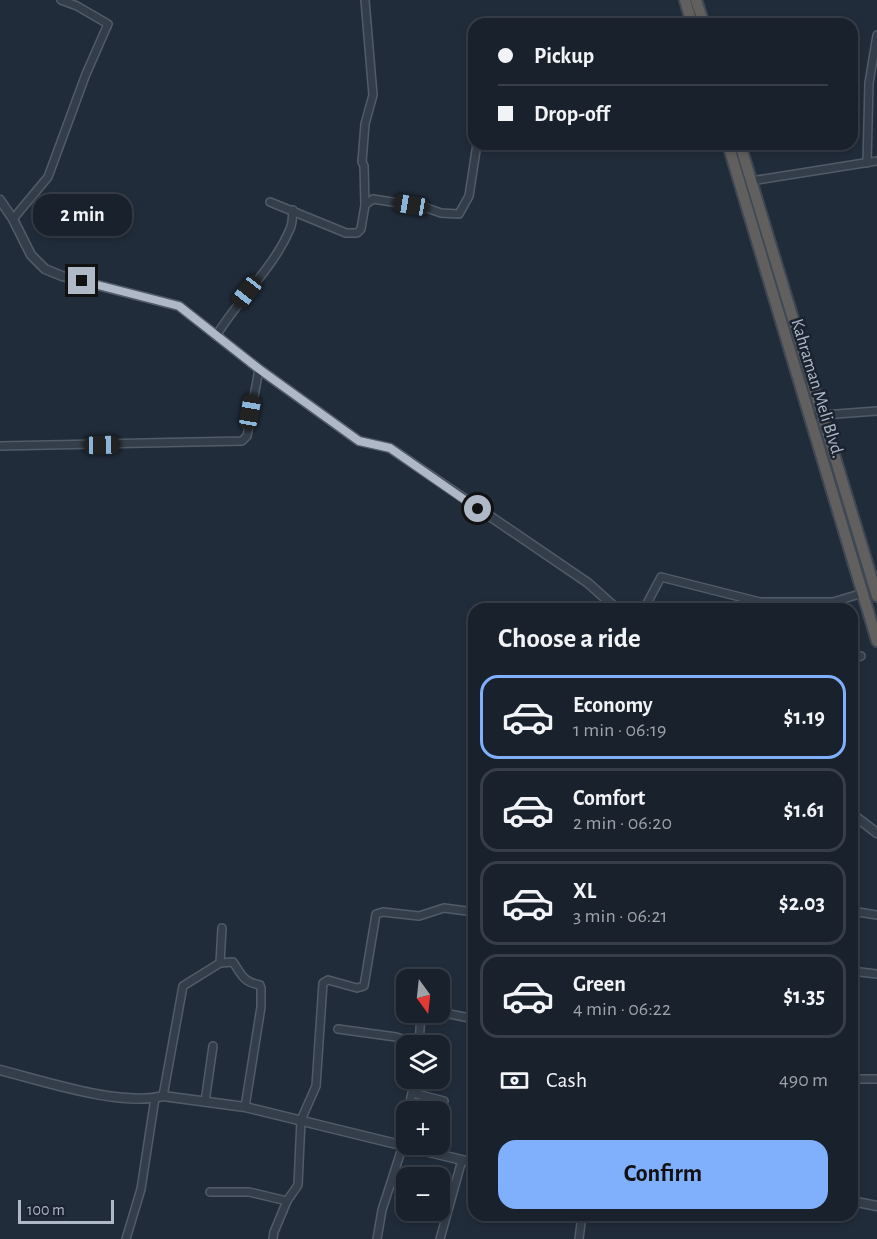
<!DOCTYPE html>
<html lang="en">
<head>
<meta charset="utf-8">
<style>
	body { margin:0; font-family:"Alegreya Sans",sans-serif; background:#262e38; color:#f1f3f6; height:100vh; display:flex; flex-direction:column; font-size:22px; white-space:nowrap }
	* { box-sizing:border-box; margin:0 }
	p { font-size:20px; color:#9fa3a9 }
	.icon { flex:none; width:33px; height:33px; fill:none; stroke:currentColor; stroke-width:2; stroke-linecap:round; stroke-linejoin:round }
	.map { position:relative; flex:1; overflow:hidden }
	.drawer { position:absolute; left:468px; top:603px; width:390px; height:618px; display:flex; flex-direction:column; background:#19212c; border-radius:18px; box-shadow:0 3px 9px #0003,0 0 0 2px #373e48 }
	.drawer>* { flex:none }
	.guide { position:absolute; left:468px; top:18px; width:390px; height:132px; border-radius:18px; box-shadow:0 3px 9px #0003,0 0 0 2px #373e48; display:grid; align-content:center; height:132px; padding:0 30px; background:#19212c }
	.needle { width:39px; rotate:165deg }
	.fabs { position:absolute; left:396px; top:969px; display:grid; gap:12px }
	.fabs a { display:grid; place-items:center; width:54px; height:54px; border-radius:12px; background:#19212c; box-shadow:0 3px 9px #0003,0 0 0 2px #373e48; font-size:30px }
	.scale { position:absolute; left:18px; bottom:15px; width:96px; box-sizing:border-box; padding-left:6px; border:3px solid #afb8c7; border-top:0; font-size:16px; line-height:21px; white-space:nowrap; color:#afb8c7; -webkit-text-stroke:4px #1a232f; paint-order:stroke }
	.end { position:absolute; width:27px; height:27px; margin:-14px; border:8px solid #afb8c7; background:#111; box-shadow:0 0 0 3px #111 }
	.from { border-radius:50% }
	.bubble { position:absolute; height:42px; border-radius:18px; background:#19212c; box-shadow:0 3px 9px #0003,0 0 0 2px #373e48; font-size:20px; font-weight:700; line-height:42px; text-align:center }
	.car { position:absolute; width:18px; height:36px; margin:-18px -9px; border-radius:8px; box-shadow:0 0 4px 2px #0007; background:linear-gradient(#222 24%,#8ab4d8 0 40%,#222 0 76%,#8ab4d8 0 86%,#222 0) }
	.guide b { display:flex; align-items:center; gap:21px; height:57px; font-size:22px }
	.guide b+b { border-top:2px solid #373e48 }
	.guide i { width:15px; height:15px; background:#f1f3f6 }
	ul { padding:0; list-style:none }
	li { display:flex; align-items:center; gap:18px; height:84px; margin:0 12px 9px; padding:0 18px; border:3px solid #373e48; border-radius:18px }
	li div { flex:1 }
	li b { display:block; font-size:22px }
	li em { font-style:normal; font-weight:700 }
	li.selected { border-color:#80affb }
	li>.icon { width:54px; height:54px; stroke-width:1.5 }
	h2 { padding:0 30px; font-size:27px; line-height:72px }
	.pay { display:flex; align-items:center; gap:15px; height:66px; padding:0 30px; font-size:22px }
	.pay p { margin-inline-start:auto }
	.cta { display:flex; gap:12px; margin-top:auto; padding:12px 30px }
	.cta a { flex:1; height:69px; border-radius:18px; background:#80affb; color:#111; font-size:24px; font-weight:700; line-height:69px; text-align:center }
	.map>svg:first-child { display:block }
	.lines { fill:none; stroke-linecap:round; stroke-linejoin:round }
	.minor-casing { stroke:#525b68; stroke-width:10 }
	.tertiary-casing { stroke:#525b68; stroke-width:11 }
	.trunk-casing { stroke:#3f4855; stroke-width:14 }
	.minor { stroke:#343e4a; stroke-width:7 }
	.tertiary { stroke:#343e4a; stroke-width:8 }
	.trunk { stroke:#62605e; stroke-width:10 }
	.route { stroke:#afb8c7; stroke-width:8 }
	.labels { text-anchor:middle; stroke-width:5; stroke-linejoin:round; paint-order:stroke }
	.street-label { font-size:18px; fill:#afb8c7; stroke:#1a232f }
</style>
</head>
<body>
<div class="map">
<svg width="877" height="1239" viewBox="0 0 877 1239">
	<rect width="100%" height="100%" fill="#212c3a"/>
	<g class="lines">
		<g class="minor-casing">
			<g id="minor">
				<path d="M867,163L869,83L877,35"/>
				<path d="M751,181L877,161"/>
				<path d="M270,202L346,233H357L361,229L365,205L373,199L424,207L441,213L459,214L469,196L477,144H492"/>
				<path d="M365,205L364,166L362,162L365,124L373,95L365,0"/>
				<path d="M13,219L48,177L86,74L108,24L77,6L61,0"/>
				<path d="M216,336C239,298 273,269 290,229C293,223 292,217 293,210"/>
				<path d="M810,416L877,411"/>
				<path d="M0,446L242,441L247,436L259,369"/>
				<path d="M644,609L661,577L760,602H833L863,593"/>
				<path d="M852,659L861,656"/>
				<path d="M852,911L877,915"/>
				<path d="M220,963L233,962C242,975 243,982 260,985L261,988V1007L245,1107"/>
				<path d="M852,971L877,974"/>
				<path d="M440,1012L474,1019"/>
				<path d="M338,1029L396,1037L420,1044"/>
				<path d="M419,1046L421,1012"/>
				<path d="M852,1079H877"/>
				<path d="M413,1093L444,1101"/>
				<path d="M163,1096L183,986L220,963L222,928"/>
				<path d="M205,1102L213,1046"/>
				<path d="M408,1112L415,1078"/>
				<path d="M400,1144L406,1119"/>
				<path d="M210,1192H249L287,1201"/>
				<path d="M126,1239L141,1189L155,1098"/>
				<path d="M273,1239L274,1232L287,1201L298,1185L301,1120L316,1086L323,983L328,980L357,988L364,986L376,914L383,912L419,916L444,908L474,912"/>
				<path d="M377,1239L382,1210L403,1145"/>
				<path d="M440,1239L462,1160"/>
				<path d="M579,1239L582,1215"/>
			</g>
		</g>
		<g class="tertiary-casing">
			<g id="tertiary">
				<path d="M0,200L13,219L31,255L45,269L62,276L179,306L259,369L359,441L390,448L588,583L617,609"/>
				<path d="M852,814L877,833"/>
				<path d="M0,1070C43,1081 121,1107 163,1096L245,1107L474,1163"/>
				<path d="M852,1201L877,1206"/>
			</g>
		</g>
		<g class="trunk-casing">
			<g id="trunk">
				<path d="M685,0L692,24"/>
				<path d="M696,0L704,24"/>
				<path d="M728,144L877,641"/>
				<path d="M740,144L877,596"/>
			</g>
		</g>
		<use href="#minor" class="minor"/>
		<use href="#tertiary" class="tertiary"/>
		<use href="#trunk" class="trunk"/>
	</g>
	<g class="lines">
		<path class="route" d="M82,281L179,306L259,369L359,441L390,448L478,509"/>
	</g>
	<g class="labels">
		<g class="street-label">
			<text transform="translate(818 388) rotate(73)" y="6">Kahraman Meli Blvd.</text>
		</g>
	</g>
</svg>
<div class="fabs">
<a><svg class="needle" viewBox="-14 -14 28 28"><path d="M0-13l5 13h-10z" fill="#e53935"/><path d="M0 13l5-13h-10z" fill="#9fa3a9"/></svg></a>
<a><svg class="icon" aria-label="layers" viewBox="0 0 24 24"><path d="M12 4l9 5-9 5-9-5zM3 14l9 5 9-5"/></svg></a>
<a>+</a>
<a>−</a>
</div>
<div class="scale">100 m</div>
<i class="end from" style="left:478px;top:509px"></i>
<i class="end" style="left:82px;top:281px"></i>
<div class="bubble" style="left:33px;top:194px;width:99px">2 min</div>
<i class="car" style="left:411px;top:205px;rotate:280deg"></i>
<i class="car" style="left:247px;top:292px;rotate:218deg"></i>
<i class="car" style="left:250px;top:412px;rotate:10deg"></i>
<i class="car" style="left:102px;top:445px;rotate:89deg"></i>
<div class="guide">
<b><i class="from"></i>Pickup</b>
<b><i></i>Drop-off</b>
</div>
<section class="drawer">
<h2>Choose a ride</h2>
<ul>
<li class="selected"><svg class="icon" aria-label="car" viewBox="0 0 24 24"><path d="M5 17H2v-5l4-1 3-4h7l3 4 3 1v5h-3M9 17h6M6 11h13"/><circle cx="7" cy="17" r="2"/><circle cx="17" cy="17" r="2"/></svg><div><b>Economy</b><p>1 min · 06:19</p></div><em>$1.19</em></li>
<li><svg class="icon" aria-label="car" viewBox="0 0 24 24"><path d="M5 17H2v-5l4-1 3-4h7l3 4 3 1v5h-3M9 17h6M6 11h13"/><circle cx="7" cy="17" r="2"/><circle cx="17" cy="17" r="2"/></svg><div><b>Comfort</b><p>2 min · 06:20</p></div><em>$1.61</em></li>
<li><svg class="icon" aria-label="car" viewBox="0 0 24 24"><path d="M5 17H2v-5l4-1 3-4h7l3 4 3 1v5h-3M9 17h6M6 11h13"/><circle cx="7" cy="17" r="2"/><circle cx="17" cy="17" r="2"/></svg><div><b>XL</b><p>3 min · 06:21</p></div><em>$2.03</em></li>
<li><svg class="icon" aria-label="car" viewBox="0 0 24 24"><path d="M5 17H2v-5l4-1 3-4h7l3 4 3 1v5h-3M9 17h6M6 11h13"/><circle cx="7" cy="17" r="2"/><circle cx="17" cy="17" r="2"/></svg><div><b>Green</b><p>4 min · 06:22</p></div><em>$1.35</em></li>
</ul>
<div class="pay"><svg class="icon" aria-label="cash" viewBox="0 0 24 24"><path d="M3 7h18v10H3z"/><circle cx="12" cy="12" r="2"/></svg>Cash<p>490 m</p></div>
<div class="cta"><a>Confirm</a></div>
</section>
</div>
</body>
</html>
